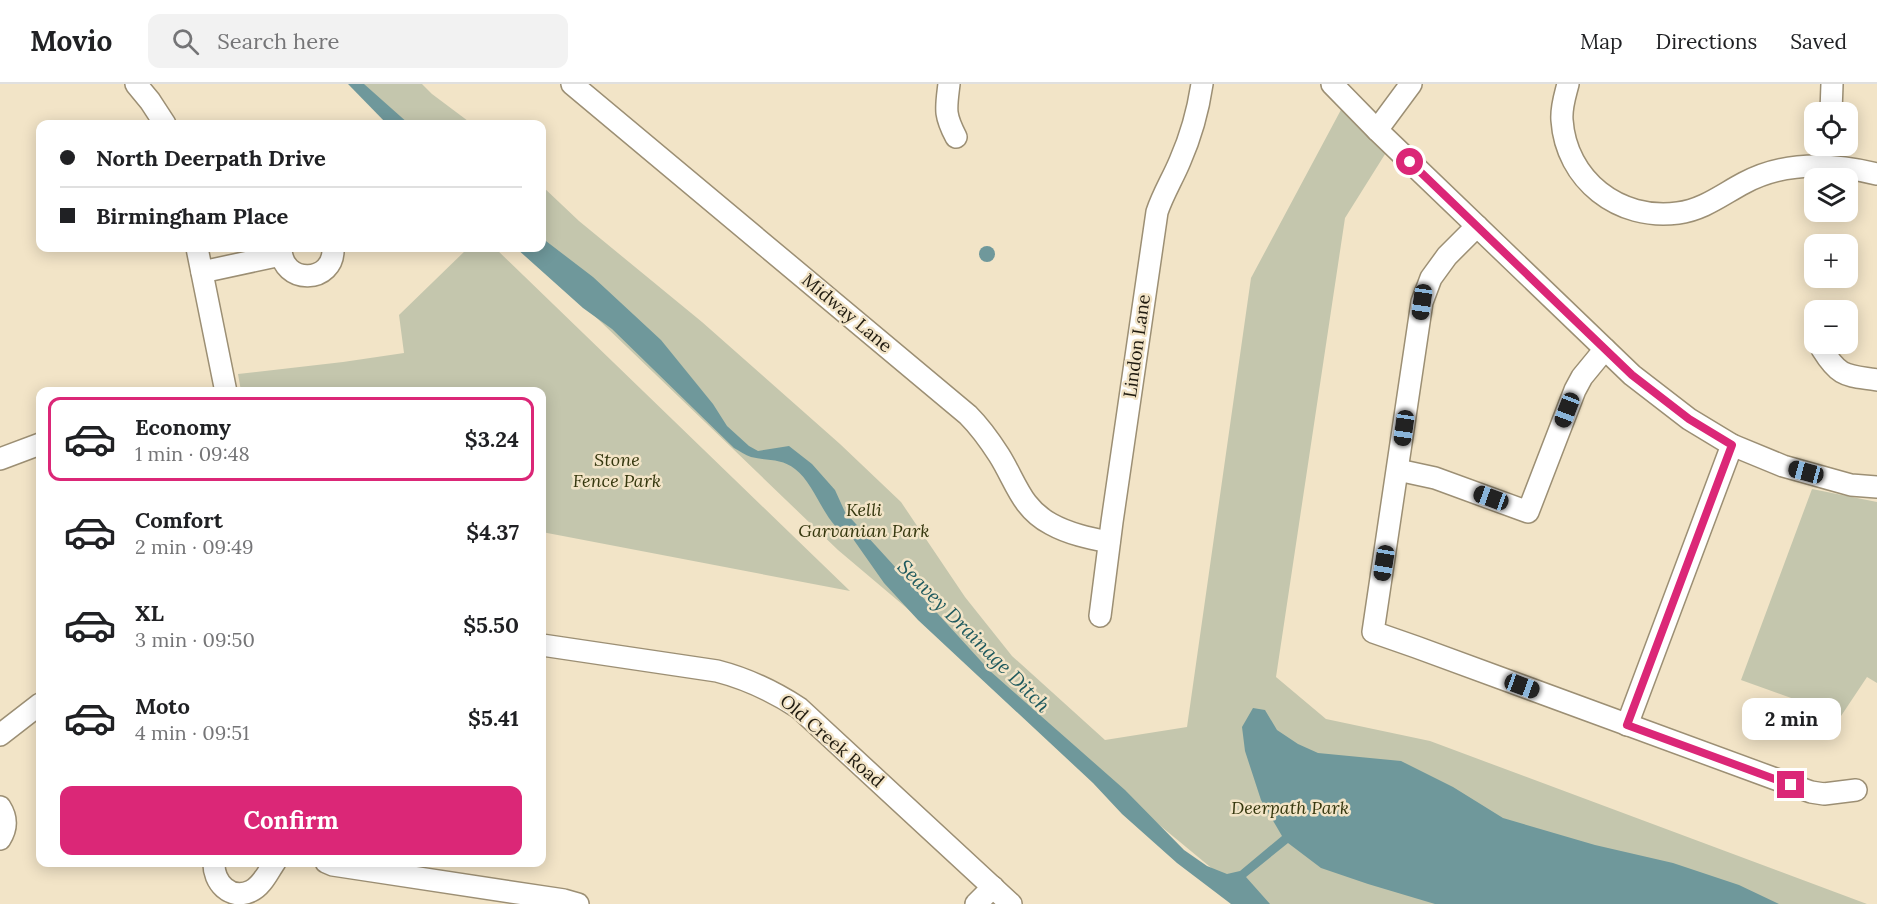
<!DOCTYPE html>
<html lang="en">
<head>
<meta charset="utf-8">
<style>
	body { margin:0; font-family:Lora,serif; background:#f2f2f2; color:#202124; height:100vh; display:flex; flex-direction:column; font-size:22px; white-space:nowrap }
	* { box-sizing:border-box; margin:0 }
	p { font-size:20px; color:#757577 }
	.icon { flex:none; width:33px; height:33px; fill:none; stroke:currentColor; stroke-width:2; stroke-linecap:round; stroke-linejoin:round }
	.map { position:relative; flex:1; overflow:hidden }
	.sheet { position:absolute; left:36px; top:303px; width:510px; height:480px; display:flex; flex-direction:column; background:#fff; border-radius:12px; box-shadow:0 3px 15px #0003 }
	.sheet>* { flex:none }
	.top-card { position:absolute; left:36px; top:36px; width:510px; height:132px; border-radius:12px; box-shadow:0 3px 15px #0003; display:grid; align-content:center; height:132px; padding:0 24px; background:#fff }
	.fabs { position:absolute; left:1804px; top:18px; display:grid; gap:12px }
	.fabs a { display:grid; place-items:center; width:54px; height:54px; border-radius:12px; background:#fff; box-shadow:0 3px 15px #0003; font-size:30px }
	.end { position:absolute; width:27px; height:27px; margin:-14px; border:8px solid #db2777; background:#fff; box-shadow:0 0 0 3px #fff }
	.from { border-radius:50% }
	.bubble { position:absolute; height:42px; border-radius:12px; background:#fff; box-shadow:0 3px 15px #0003; font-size:20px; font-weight:700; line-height:42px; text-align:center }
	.car { position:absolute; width:18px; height:36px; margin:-18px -9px; border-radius:8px; box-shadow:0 0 4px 2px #0007; background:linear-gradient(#222 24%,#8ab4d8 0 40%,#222 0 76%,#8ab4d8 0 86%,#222 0) }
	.top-card b { display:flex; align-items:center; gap:21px; height:57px; font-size:22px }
	.top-card b+b { border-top:2px solid #e0e0e0 }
	.top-card i { width:15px; height:15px; background:#202124 }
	ul { padding:10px 0 0; list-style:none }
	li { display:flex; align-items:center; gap:18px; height:84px; margin:0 12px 9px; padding:0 12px; border:3px solid transparent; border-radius:12px }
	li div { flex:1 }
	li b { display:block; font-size:22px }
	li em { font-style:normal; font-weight:700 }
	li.current { border-color:#db2777 }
	li>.icon { width:54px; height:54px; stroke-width:1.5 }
	.cta { display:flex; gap:12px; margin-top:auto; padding:12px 24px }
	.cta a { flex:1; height:69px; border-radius:12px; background:#db2777; color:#fff; font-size:24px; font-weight:700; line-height:69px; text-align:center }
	header { display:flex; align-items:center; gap:36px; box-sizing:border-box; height:84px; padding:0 30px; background:#fff; border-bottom:2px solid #e0e0e0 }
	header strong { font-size:28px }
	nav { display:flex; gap:33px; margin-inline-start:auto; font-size:21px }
	.search { width:420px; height:54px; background:#f2f2f2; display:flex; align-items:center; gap:15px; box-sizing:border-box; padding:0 21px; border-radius:12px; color:#757577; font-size:22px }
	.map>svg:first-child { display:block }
	.green { fill:#c4c6ad }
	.water { fill:#6f989b }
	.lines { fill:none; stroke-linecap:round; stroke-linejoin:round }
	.minor-casing { stroke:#9c8f74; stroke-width:24 }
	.minor { stroke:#fff; stroke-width:21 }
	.route { stroke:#db2777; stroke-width:8 }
	.labels { text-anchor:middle; stroke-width:5; stroke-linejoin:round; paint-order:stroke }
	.street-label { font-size:18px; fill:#201b10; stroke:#f2e4c7 }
	.park-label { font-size:18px; font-style:italic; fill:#35370e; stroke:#f2e4c7 }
	.water-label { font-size:20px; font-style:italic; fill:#1f5a5e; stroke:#f2e4c7 }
</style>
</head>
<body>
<header>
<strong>Movio</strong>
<div class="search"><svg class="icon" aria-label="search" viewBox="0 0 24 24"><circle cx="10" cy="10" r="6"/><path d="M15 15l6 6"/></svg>Search here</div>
<nav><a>Map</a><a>Directions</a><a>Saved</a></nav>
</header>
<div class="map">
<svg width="1877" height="820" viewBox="0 0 1877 820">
	<rect width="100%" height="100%" fill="#f2e4c7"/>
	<g class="green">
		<path d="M354,0H422L432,10L472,40H396Z"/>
		<path d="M1343,22L1387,67L1345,134L1276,593L1326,635L1430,657L1867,820H1255L1065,663L935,548L838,466L524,164H542V102L579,137L702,238L840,360L901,418L965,513L1012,572L1105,656L1187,643L1251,194Z"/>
		<path d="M468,164H495L850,507L542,448V308H340L339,304L325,308L241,307L238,290L343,278L404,269L399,231Z"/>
		<path d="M1812,405L1877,418V599L1867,593L1841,632L1741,596Z"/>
	</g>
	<g class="water">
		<path d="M348,0H364L409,40H387Z"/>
		<path d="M542,154L593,193L661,256L713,320L727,342L749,362L758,367L789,362L812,380L835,406L845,428L990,587L1125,706L1184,766L1207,782L1227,790L1240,787L1282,752L1261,716L1245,667L1242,643L1253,624L1265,626L1277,646L1298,660L1318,669L1401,677L1453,703L1503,734L1595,761L1673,779L1739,801L1779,820H1435L1368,800L1321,784L1288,759L1246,793L1270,820H1231L1177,779L1122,730L1093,699L918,536L884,499L851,452C825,445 817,401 795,385C782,374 767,377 751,373C745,371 740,367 734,364L612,245L583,224L516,164H542Z"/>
		<circle cx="987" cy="170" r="8"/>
	</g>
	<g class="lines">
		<g class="minor-casing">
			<g id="minor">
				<path d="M136,0L150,17L165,40"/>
				<path d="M572,0L968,331C980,343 990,357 999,371C1016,398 1021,424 1051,440C1069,450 1089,454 1109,458"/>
				<path d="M949,0C946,25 944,30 956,53"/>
				<path d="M1332,0L1377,46L1632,291L1689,335L1732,361L1783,382L1851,401L1877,403"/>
				<path d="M1568,0C1565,12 1561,23 1562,36C1566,96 1619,137 1678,129C1703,126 1723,110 1744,99C1785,77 1833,79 1877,90"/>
				<path d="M1831,28L1832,0"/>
				<path d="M1377,46L1411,0"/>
				<path d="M1477,142L1447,172L1431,194L1422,218L1373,548L1416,563L1811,708L1824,710L1856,706"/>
				<path d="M197,164L226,308"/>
				<path d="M281,164C281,202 335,200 333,164"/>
				<path d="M202,188L281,171"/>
				<path d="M1822,265C1840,294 1846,291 1877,296"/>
				<path d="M0,375L40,360"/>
				<path d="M1398,386L1435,394L1528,428L1575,306L1582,293L1605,265"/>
				<path d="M1100,532L1112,438L1157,128C1163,110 1173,94 1180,77C1191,52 1198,27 1202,0"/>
				<path d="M542,561L717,587C748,595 773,607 799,624L1011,820"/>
				<path d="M1627,641L1732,361"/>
				<path d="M0,651L40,620"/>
				<path d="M0,723C7,734 7,744 0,755"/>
				<path d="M214,778C213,798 230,817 251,807C262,802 268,788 275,778"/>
				<path d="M326,778L333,781L564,816L578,820"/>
				<path d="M976,820L993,803"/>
			</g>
		</g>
		<use href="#minor" class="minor"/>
	</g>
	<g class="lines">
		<path class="route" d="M1410,78L1632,291L1689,335L1732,361L1627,641L1791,701"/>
	</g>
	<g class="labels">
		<g class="street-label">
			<text transform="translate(847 229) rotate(40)" y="6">Midway Lane</text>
			<text transform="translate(1137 262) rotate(-82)" y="6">Lindon Lane</text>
			<text transform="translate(832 657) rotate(41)" y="6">Old Creek Road</text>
		</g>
		<g class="park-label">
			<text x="617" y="382">Stone<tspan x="617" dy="21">Fence Park</tspan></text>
			<text x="864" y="432">Kelli<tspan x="864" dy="21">Garvanian Park</tspan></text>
			<text x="1290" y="730">Deerpath Park</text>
		</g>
		<g class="water-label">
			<text transform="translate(974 552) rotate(45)" y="7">Seavey Drainage Ditch</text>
		</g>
	</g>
</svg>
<div class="fabs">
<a><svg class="icon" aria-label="locate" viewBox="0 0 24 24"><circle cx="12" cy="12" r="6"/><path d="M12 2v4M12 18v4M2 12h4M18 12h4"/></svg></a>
<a><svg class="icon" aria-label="layers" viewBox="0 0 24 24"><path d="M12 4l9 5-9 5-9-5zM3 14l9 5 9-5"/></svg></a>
<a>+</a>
<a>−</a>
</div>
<i class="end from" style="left:1410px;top:78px"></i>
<i class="end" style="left:1791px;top:701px"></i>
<div class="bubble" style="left:1742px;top:614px;width:99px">2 min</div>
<i class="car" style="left:1422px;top:218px;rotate:188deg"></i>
<i class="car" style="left:1567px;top:326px;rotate:201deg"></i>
<i class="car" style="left:1404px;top:344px;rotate:188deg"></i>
<i class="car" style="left:1806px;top:388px;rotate:285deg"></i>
<i class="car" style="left:1491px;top:414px;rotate:290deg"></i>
<i class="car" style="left:1384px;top:479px;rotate:189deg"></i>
<i class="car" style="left:1522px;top:602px;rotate:110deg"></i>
<div class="top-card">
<b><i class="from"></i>North Deerpath Drive</b>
<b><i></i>Birmingham Place</b>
</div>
<section class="sheet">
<ul>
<li class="current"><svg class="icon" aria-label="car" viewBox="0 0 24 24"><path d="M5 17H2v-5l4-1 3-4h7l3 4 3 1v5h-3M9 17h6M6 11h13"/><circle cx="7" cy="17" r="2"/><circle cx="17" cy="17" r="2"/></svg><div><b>Economy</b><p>1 min · 09:48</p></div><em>$3.24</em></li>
<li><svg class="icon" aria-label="car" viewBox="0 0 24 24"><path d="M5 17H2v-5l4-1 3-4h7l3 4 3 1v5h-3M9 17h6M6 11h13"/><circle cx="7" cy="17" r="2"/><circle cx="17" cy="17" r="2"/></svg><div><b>Comfort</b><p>2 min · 09:49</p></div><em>$4.37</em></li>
<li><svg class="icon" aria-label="car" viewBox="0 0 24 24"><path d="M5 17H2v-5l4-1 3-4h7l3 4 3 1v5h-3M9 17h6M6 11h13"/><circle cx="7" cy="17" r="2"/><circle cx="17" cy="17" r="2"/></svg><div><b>XL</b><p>3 min · 09:50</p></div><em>$5.50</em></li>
<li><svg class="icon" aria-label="car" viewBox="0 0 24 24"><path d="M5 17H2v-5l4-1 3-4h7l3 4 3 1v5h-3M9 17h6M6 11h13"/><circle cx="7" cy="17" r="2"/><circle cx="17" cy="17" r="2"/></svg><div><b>Moto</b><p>4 min · 09:51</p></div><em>$5.41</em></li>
</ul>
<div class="cta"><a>Confirm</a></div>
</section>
</div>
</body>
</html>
